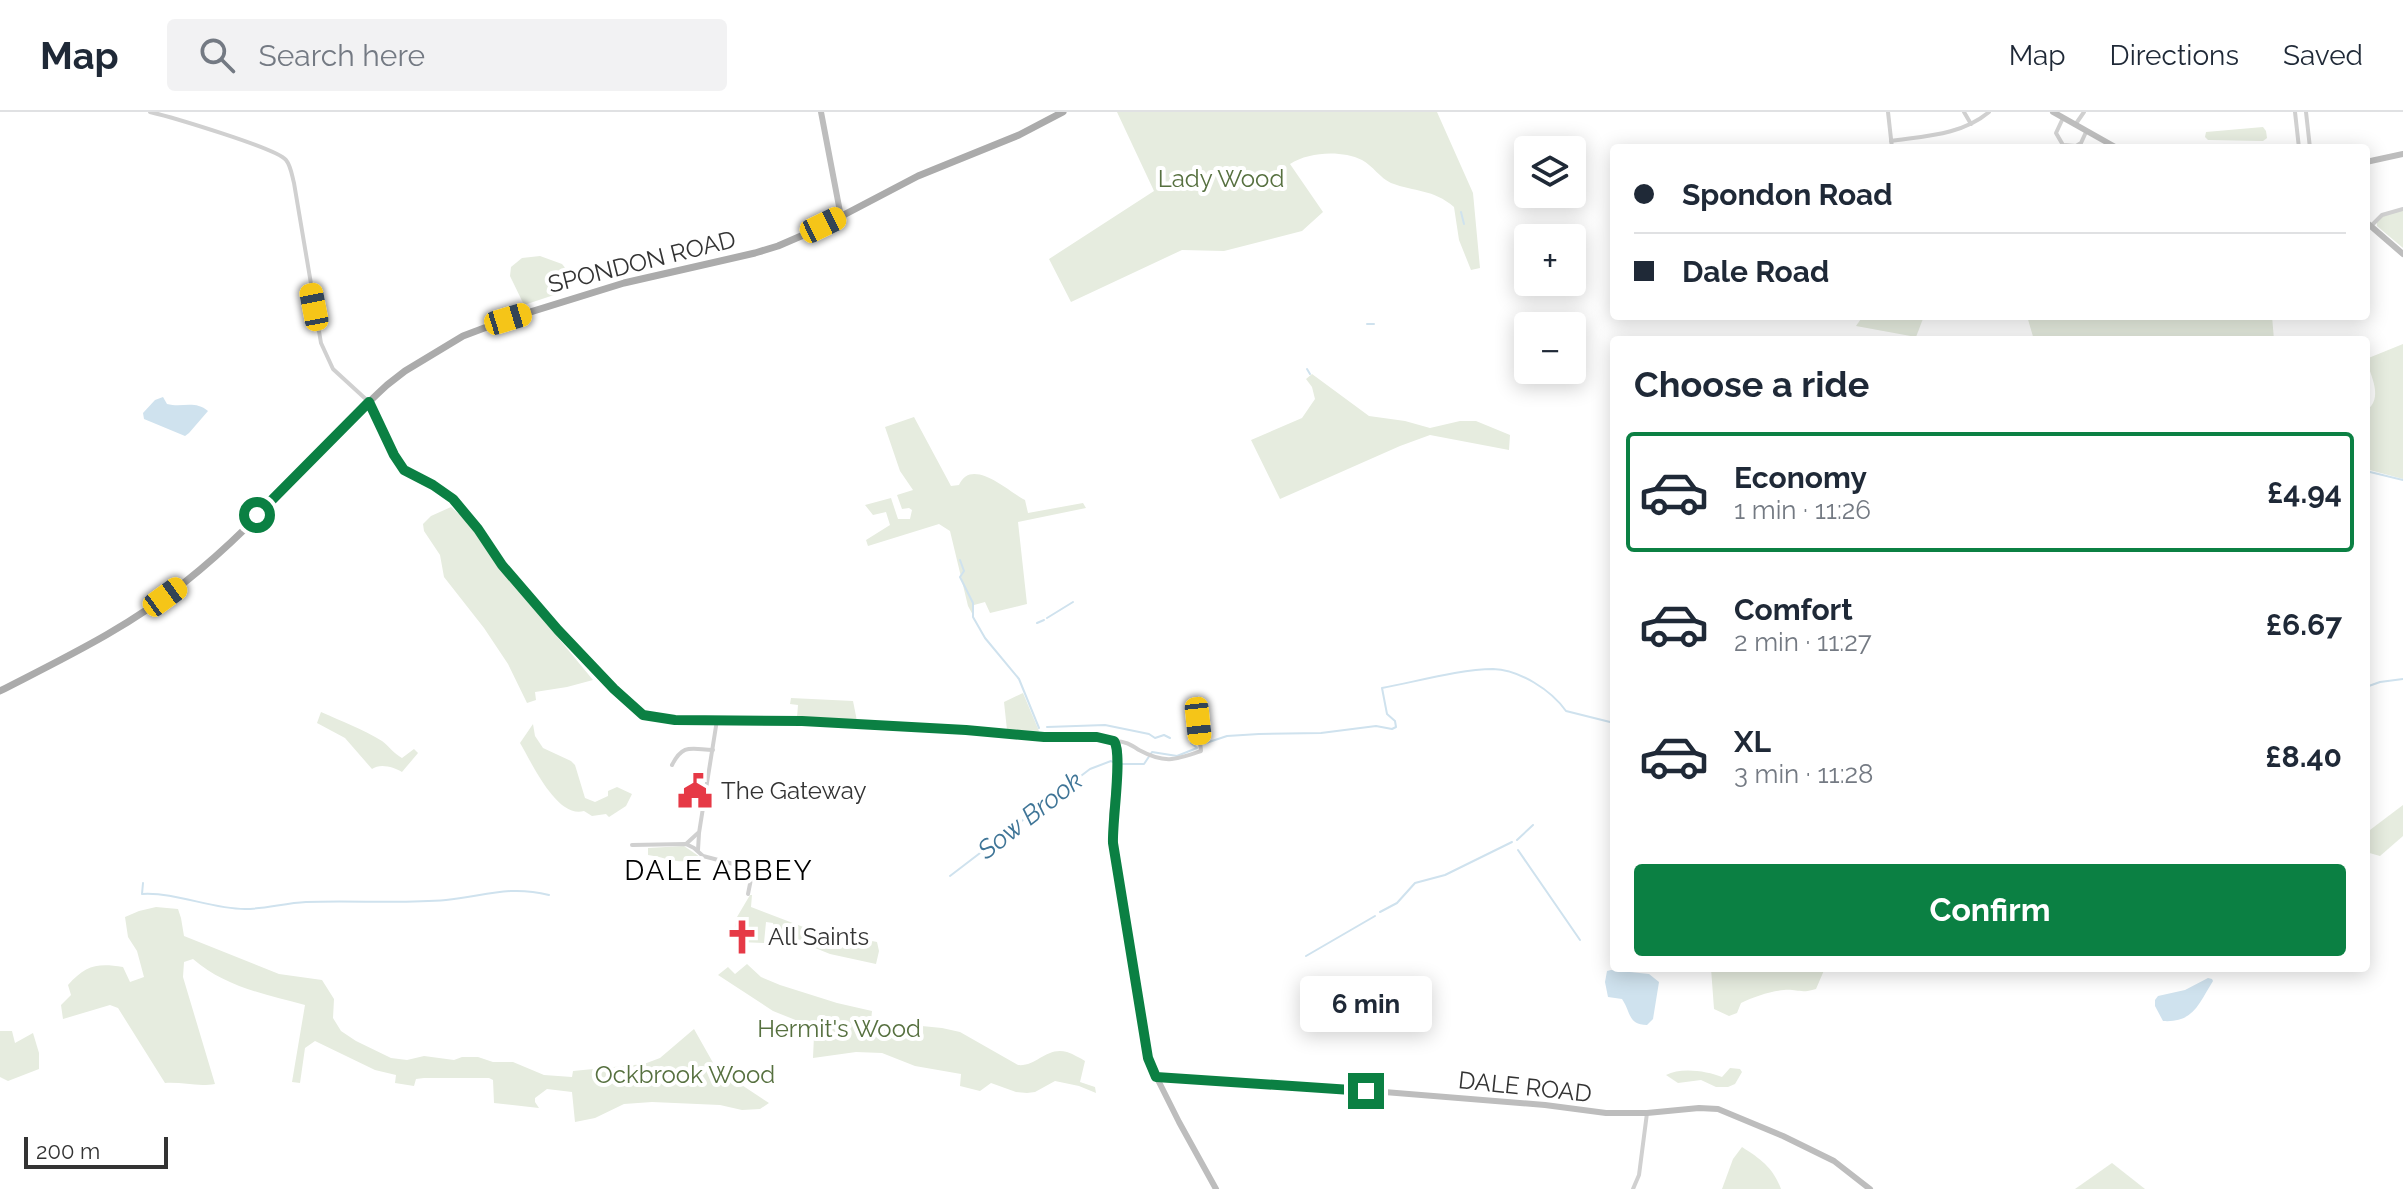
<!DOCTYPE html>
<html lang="en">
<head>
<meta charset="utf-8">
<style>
	body { margin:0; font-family:Raleway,sans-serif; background:#f2f2f3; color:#1f2937; height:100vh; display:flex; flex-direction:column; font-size:30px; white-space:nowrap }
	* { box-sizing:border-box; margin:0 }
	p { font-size:26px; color:#747a83 }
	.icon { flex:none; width:44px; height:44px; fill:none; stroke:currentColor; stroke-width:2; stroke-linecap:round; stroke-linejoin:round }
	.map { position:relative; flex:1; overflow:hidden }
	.sheet { position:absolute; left:1610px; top:224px; width:760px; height:636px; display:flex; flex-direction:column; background:#fff; border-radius:8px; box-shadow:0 4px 20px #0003 }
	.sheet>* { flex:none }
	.guide { position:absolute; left:1610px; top:32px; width:760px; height:176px; border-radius:8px; box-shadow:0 4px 20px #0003; display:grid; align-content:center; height:176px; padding:0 24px; background:#fff }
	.controls { position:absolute; left:1514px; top:24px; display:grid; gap:16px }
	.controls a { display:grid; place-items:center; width:72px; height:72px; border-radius:8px; background:#fff; box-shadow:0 4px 20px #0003; font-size:40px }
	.scale { position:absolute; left:24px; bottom:20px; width:144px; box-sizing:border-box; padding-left:8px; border:4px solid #333; border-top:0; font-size:22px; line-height:28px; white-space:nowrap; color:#333; -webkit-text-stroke:6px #fff; paint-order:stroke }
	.end { position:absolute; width:36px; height:36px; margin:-18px; border:10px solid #0b8043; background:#fff; box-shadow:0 0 0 4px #fff }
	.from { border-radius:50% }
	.bubble { position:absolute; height:56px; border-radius:8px; background:#fff; box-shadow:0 4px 20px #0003; font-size:26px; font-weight:700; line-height:56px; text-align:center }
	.car { position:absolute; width:24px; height:48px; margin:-24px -12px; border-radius:10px; box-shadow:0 0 6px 2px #0007; background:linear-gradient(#f5c518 24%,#345 0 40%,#f5c518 0 76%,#345 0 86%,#f5c518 0) }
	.guide b { display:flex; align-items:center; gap:28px; height:76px; font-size:30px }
	.guide b+b { border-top:2px solid #e0e1e3 }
	.guide i { width:20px; height:20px; background:#1f2937 }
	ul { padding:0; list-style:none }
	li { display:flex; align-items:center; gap:24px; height:120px; margin:0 16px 12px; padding:0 8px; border:4px solid transparent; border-radius:8px }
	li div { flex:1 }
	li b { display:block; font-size:30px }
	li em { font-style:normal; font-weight:700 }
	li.active { border-color:#0b8043 }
	li>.icon { width:72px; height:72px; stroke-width:1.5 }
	h2 { padding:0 24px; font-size:36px; line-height:96px }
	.primary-button { display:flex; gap:16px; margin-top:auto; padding:16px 24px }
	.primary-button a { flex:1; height:92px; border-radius:8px; background:#0b8043; color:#fff; font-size:32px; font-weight:700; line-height:92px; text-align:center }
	header { display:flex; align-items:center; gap:48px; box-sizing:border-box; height:112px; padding:0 40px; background:#fff; border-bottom:2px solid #e0e1e3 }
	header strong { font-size:38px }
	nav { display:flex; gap:44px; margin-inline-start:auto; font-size:28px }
	.search { width:560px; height:72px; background:#f2f2f3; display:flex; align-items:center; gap:20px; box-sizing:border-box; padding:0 28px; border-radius:8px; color:#747a83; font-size:30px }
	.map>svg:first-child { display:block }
	.green { fill:#e6ecdf }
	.water { fill:#cfe2ee }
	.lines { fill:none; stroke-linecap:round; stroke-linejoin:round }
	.stream { stroke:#cfe2ee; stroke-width:2 }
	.street { stroke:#d0d0d0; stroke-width:4 }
	.secondary { stroke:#bdbdbd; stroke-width:6 }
	.primary { stroke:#ababab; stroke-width:7 }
	.route { stroke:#0b8043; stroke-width:10 }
	.labels { text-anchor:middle; stroke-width:8; stroke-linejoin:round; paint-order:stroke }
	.park-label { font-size:24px; fill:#56703f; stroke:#fff }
	.street-label { font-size:24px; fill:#333; stroke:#fff }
	.poi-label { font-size:24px; fill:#333; stroke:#fff; text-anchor:start }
	.water-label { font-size:26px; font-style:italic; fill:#3f7597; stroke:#fff }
	.quarter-label { font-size:28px; letter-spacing:2px; fill:#000; stroke:#fff }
</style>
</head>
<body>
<header>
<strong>Map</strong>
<div class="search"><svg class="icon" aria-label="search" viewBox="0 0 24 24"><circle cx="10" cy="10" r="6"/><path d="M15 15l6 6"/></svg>Search here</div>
<nav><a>Map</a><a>Directions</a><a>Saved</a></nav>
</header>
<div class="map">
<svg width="2403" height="1077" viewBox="0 0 2403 1077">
	<rect width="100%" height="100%" fill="#fff"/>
	<g class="green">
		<path d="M1117,0H1437L1473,81L1480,156L1471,158L1459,128L1454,95C1433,77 1415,80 1391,71C1380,66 1373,54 1362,48C1341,38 1309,40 1290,52L1323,100L1302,119L1224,139L1182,138L1071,190L1049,147L1154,79Z"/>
		<path d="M2263,15L2266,19L2267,26L2263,29L2208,28L2205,25L2206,20Z"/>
		<path d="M2403,98V136L2377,114V110L2383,104Z"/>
		<path d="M540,144L562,152L566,157L564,164L566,179L524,193L510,164L511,155L522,146Z"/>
		<path d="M1863,204H1924L1916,225L1856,214Z"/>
		<path d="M2027,204H2272L2274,228H2034Z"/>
		<path d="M2403,232V367L2366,357V299C2384,286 2371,265 2366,247Z"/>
		<path d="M1312,262L1369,304L1405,309L1430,316L1460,309H1476L1510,323L1509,338L1430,323L1400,334L1280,387L1251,328L1302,306L1315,287L1312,275L1306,267Z"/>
		<path d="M914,305L951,374L959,373C972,344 1010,381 1025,388L1028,401L1083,391L1086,396L1018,410L1027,492L990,501L985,490L974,493V505L968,494L950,419L939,412L868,434L866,428L890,413L886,400L873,403L865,393L891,386L898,407H910L912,398L909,396L902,397L897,383L913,378L900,359L885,315Z"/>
		<path d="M451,395L472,414L502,458L593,568L567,575L535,580L536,588L527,591L508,552L484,516L444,465L440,443L424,419L423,412L431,404Z"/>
		<path d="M1023,581L1039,619L1007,618L1004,590Z"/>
		<path d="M791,586L853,589L857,609L797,606L798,593L790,592Z"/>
		<path d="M321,600C341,609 363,617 382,629C390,635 393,641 402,646L414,637L418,641L402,660C394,655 380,651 372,657L345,626L317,611Z"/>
		<path d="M533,612L535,624L543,636L571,649L575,653L585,686L595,690L608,684V679L617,675L632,682L626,694L609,705L606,702L592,704L584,699C557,707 532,651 520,631Z"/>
		<path d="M2403,693V724L2380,744L2366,740V721Z"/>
		<path d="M684,734L700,745C683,755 665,745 648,743V736Z"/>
		<path d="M750,783H752L751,795L819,821H833L877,830L879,839L876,852L830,842L793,827L775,822L773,811L766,810L764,831L739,830V823H733L737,805Z"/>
		<path d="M156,795L178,797L181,806L184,824L279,862L322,868L334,887L333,906L341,919L356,929L391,946L407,948L424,944L454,948L462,945H478L493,950H513L544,963L572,965L573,959L644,952L660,946L694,917L716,956L769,991L760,997L742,998L720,993L652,990L624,992L595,1006L575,1010L572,980L547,977L535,986V990L539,996L494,991L493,968L489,966H424L416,967L414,974L395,971L396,963L375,958L315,929L305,936L300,971L292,970L305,893C265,882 225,875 193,847L184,850L183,865L215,972C197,975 184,970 165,971L118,896L110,893L63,907L61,893L71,883L68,873C86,853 97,851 123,855L130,870L144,865L137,839L128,825L125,805L139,799Z"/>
		<path d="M747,852L761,865L780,873L837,891L872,899L871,909L942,916L960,920L1018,953C1036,955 1047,934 1067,940C1073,942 1080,946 1085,949L1080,970L1095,975L1096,981L1079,974L1055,969L1035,980L1027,981L1016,980L991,971L980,979L960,974L961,962L915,954L882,941L856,940L813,946L814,923L811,918L798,909L773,899L718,863L728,855L735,862Z"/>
		<path d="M1711,856H1825L1816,877C1800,882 1798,877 1784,878C1770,879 1753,885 1741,891L1737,901L1729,904L1714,897Z"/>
		<path d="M0,919H12L15,931L33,921L39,941V957L8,969L0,965Z"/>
		<path d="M1730,956L1740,957L1742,960L1735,972L1728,975H1716L1701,968L1678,971L1666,963C1681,955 1707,959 1722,965Z"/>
		<path d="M1742,1035C1761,1047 1773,1056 1781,1077H1722L1733,1047Z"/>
		<path d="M2112,1051L2145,1077H2075Z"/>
	</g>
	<g class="water">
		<path d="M163,285L167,292C182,296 195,288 208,299L189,321L185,324L144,307L143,301L155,288Z"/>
		<path d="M1611,858L1649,862L1659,870L1653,907L1647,913C1628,913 1631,900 1622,887L1608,885L1605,870L1607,859Z"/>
		<path d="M2208,866L2212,867L2213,869C2199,891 2194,911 2163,909L2155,894V888L2158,884L2185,878Z"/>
	</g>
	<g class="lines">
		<g class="stream">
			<path d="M1461,100L1464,112"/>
			<path d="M1367,212H1374"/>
			<path d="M1307,257L1310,262"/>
			<path d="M2366,359L2403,368"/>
			<path d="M960,448L964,459L960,465L973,491V505L985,526L1019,567L1039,616"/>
			<path d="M1047,506L1073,490"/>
			<path d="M1037,511L1044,508"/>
			<path d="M2366,575L2380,570L2403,567"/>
			<path d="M1047,615L1105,613L1149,622L1155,626L1164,623L1170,626"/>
			<path d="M1203,632L1227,624L1259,622L1321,621L1376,614L1392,617L1396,615L1395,609L1387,602L1382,576C1415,570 1460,557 1493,557C1520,558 1551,578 1566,599L1614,611"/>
			<path d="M1123,652H1144L1152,640L1177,644L1197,636L1191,631"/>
			<path d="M1517,728L1533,713"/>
			<path d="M1518,738L1580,828"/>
			<path d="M950,764L1090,657L1111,649L1114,651"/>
			<path d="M143,771L142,782C177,780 210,797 245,797C265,797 285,791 306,790C352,788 400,792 446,788C485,784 509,773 549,783"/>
			<path d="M1380,800L1397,791L1415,771L1445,763L1512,730"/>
			<path d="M1306,844L1375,804"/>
		</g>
		<g class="street">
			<path d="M150,0C171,5 276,36 286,48C291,54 292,64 294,71L321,231L333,257L369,290"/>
			<path d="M1888,0L1892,36"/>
			<path d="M1964,0L1971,12"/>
			<path d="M2295,0L2299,36"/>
			<path d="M2306,0L2310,36"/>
			<path d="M2063,6L2056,21L2063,33L2076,34L2081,31L2086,20"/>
			<path d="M2075,13L2084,0"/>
			<path d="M1891,29C1925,24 1962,23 1989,0"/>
			<path d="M2371,114L2382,103L2403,97"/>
			<path d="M1115,629C1125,629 1131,633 1139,638C1165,652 1175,648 1201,639L1198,609L1199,605"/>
			<path d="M672,653C683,631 691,637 713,638"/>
			<path d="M686,732L698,721"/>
			<path d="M632,733L686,732L694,736L703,744L741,754L752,762L748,782"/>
			<path d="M698,738L699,721L717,608"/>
			<path d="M1633,1077L1639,1063L1647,1001"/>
		</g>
		<g class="secondary">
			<path d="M821,0L841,105"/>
			<path d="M2053,0L2117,36"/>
			<path d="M2366,50L2403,42"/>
			<path d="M2366,110L2403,142"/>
			<path d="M369,290L394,343L404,358L433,373L453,387L478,417L502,453L558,518L639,601L652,605L675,608L802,609L966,618L1037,625H1097L1111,627L1117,631L1119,639L1112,703L1113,731L1150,952L1179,1010L1216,1077"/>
			<path d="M1156,965L1335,976L1545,993L1606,1001H1647L1699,996L1718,997L1783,1024L1834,1049L1870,1077"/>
		</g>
		<path class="primary" d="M0,579C64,546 129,515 185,470C259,412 318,336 387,273L405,259L463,224L508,207L624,171L755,141L778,134L815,118L918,64L1019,23L1063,0"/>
	</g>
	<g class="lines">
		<path class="route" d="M257,403L369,290L394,343L404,358L433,373L453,387L478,417L502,453L558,518L614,577L643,603L675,608L802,609L966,618L1044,625H1097L1114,629C1123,641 1112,709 1113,731L1148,946L1156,965L1366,979"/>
	</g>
	<defs>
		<g id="civic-bare" transform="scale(2.76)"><path d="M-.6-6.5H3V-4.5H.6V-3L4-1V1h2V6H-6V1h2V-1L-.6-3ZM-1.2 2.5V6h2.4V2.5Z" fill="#e63946" stroke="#fff" stroke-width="2.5" paint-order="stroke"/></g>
		<g id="church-bare" transform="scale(2.76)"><path d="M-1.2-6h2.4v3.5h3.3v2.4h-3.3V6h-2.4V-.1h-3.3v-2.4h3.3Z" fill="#e63946" stroke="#fff" stroke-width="2.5" paint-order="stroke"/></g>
	</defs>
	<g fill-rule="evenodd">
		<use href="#civic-bare" x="695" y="679"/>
		<use href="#church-bare" x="742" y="825"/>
	</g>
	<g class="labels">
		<g class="park-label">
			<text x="1221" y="75">Lady Wood</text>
			<text x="839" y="925">Hermit's Wood</text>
			<text x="685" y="971">Ockbrook Wood</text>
		</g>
		<g class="street-label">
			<text transform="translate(642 150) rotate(-14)" y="8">SPONDON ROAD</text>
			<text transform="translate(1525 975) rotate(6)" y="8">DALE ROAD</text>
		</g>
		<g class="poi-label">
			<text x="721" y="687">The Gateway</text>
			<text x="768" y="833">All Saints</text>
		</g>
		<g class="water-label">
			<text transform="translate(1030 703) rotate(-38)" y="9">Sow Brook</text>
		</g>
		<g class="quarter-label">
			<text x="719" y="768">DALE ABBEY</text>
		</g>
	</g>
</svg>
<div class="controls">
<a><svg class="icon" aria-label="layers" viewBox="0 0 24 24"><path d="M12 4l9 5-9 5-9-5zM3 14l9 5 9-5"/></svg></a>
<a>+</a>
<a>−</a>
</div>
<div class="scale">200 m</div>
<i class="end from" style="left:257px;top:403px"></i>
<i class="end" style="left:1366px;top:979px"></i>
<div class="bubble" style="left:1300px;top:864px;width:132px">6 min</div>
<i class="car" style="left:823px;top:113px;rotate:64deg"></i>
<i class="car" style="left:314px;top:195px;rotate:349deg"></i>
<i class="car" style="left:508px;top:207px;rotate:73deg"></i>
<i class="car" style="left:165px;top:485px;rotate:54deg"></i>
<i class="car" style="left:1198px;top:609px;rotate:174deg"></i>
<div class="guide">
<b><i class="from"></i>Spondon Road</b>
<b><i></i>Dale Road</b>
</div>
<section class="sheet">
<h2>Choose a ride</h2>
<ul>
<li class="active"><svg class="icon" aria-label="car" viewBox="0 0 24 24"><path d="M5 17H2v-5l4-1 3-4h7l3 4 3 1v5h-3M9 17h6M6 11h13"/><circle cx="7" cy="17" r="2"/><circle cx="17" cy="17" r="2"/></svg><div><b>Economy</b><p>1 min · 11:26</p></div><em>£4.94</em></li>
<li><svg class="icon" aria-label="car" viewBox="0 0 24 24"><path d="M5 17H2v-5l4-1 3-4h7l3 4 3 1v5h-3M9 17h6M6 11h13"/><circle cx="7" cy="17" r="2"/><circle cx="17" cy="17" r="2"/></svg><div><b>Comfort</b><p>2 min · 11:27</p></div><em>£6.67</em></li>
<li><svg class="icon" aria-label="car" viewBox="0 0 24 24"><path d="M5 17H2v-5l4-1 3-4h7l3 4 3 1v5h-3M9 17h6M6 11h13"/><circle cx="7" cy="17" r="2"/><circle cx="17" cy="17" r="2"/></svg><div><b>XL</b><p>3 min · 11:28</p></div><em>£8.40</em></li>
</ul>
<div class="primary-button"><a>Confirm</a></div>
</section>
</div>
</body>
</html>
